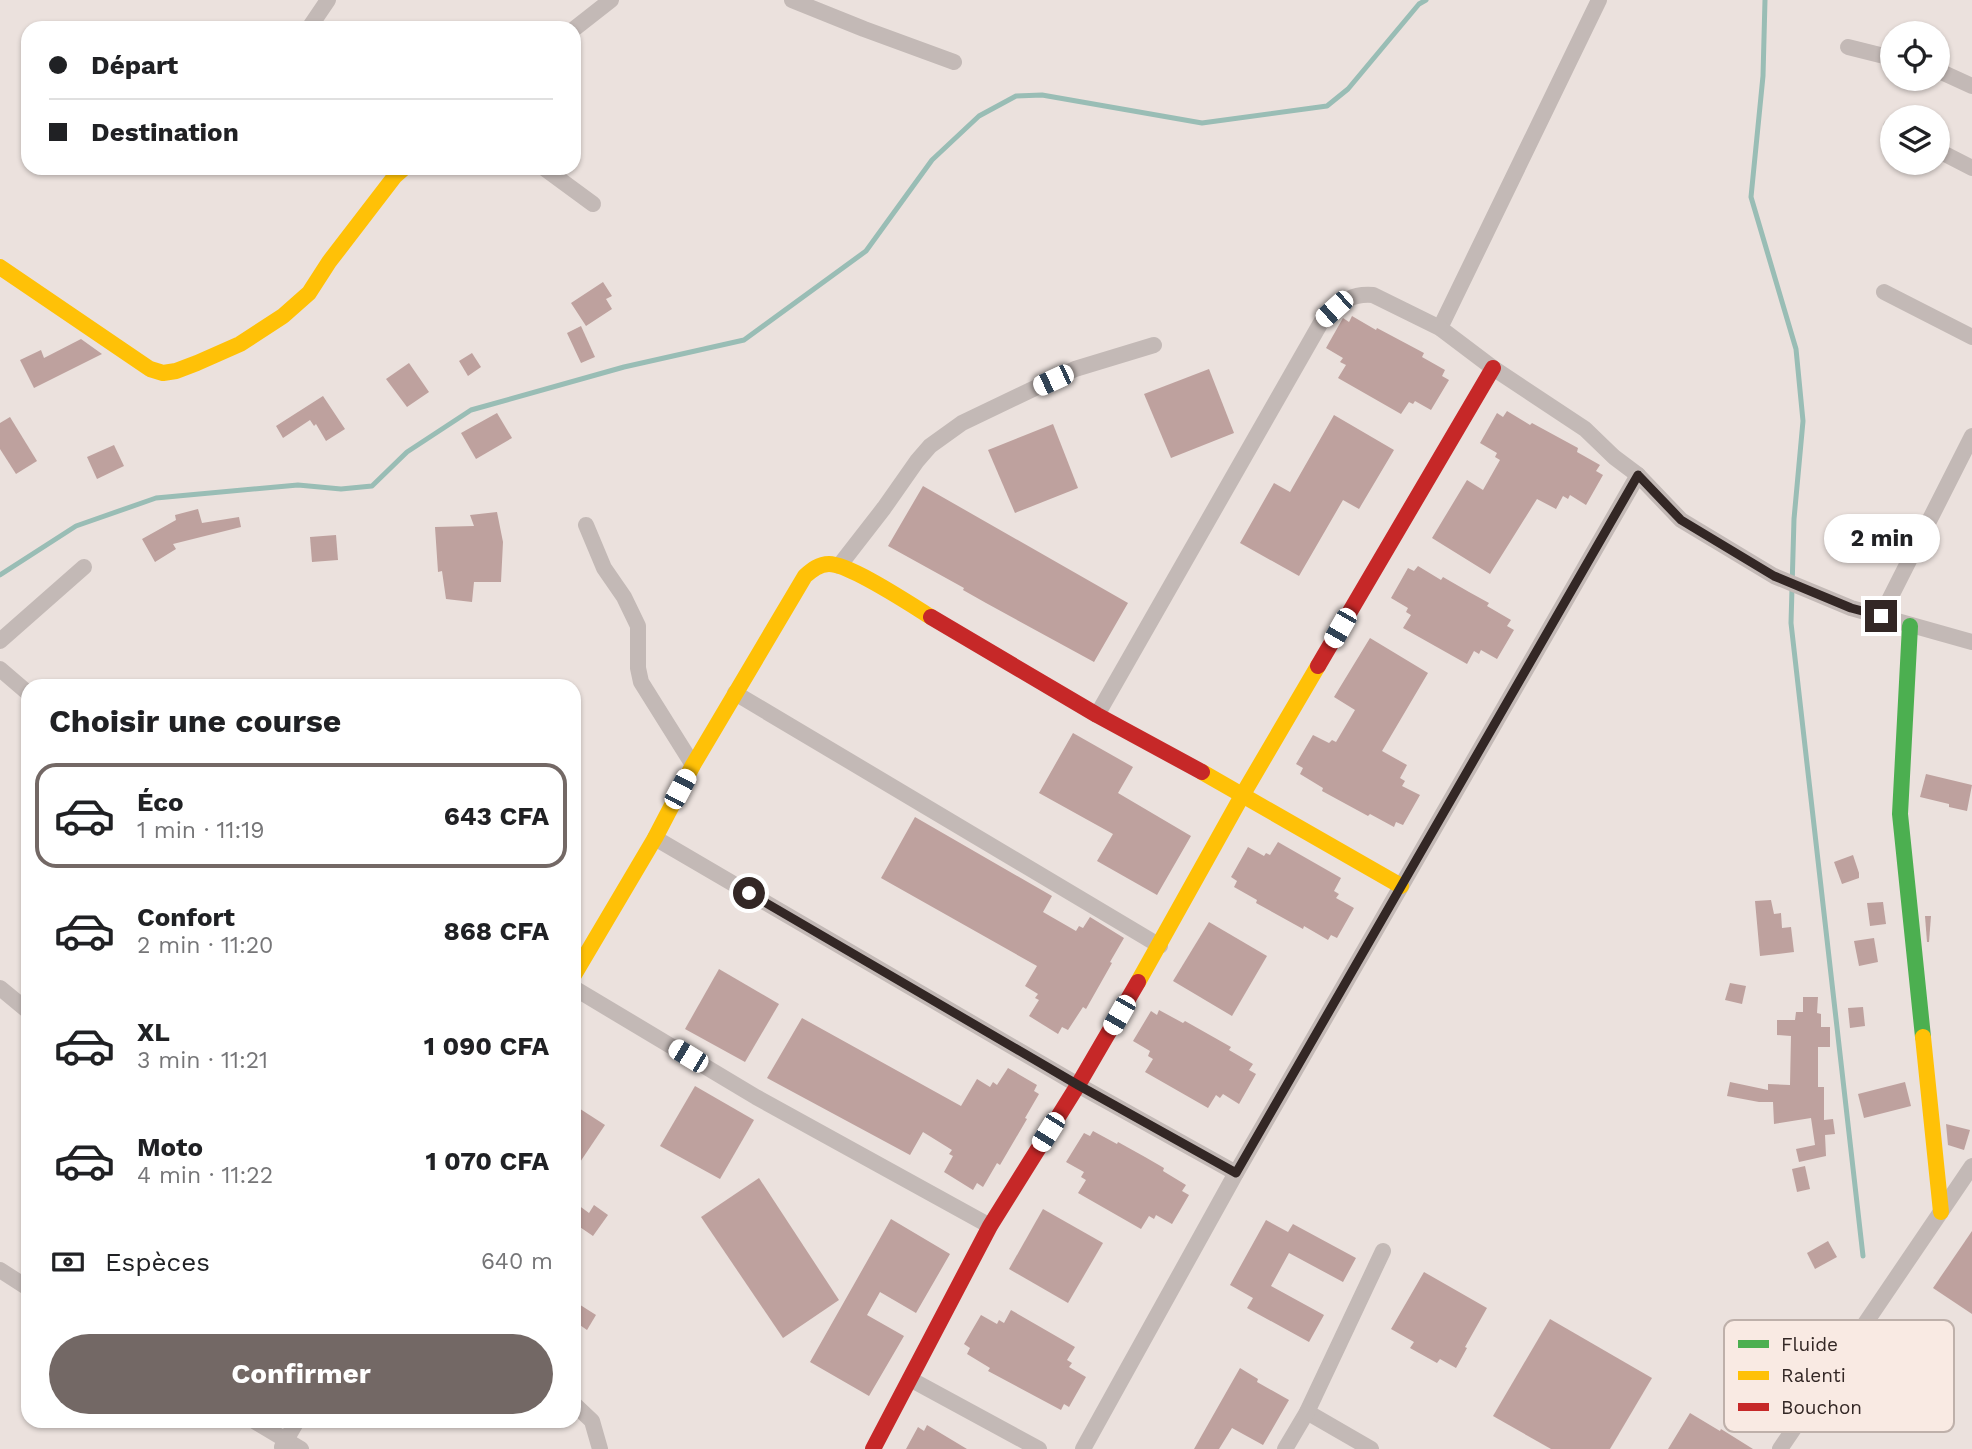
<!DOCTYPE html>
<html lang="fr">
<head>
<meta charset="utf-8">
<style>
	body { margin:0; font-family:"Work Sans",sans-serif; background:#f2f2f2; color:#202124; height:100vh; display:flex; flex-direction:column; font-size:26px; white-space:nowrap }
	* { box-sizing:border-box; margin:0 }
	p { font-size:23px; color:#757577 }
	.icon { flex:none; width:38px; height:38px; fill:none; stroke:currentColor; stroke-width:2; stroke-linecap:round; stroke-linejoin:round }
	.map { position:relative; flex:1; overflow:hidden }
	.drawer { position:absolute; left:21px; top:679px; width:560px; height:749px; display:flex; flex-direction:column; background:#fff; border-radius:21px; box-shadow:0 2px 5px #0004 }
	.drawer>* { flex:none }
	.hud { position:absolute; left:21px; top:21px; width:560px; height:154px; border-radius:21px; box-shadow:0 2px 5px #0004; display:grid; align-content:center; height:154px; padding:0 28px; background:#fff }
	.tools { position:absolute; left:1880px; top:21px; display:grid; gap:14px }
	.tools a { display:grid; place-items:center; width:70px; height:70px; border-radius:50%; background:#fff; box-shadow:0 2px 5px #0004; font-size:35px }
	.end { position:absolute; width:32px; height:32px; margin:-16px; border:9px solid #332725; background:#fff; box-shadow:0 0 0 4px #fff }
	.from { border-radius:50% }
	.bubble { position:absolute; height:49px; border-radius:24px; background:#fff; box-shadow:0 2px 5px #0004; font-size:23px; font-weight:700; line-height:49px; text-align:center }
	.car { position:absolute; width:21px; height:42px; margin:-21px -10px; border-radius:9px; box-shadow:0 0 5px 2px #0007; background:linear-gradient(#fff 24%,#345 0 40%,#fff 0 76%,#345 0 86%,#fff 0) }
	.hud b { display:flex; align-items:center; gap:24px; height:66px; font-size:26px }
	.hud b+b { border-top:2px solid #e0e0e0 }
	.hud i { width:18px; height:18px; background:#202124 }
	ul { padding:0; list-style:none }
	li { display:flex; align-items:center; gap:21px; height:105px; margin:0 14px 10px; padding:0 14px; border:4px solid transparent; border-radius:21px }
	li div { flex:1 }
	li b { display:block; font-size:26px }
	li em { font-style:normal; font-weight:700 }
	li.active { border-color:#736865 }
	li>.icon { width:63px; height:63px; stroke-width:1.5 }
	h2 { padding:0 28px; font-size:32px; line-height:84px }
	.pay { display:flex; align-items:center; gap:18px; height:77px; padding:0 28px; font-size:26px }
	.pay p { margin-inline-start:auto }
	.button { display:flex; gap:14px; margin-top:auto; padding:14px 28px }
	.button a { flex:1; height:80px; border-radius:42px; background:#736865; color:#fff; font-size:28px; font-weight:700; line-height:80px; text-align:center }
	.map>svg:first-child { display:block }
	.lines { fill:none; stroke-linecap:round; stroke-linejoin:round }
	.stream { stroke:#99bdb5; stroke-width:5 }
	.building { fill:#bea19e }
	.street { stroke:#c3b9b6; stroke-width:16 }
	.fast { stroke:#4caf50; stroke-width:16 }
	.slow { stroke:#ffc107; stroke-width:16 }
	.jam { stroke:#c62828; stroke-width:16 }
	.route { stroke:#332725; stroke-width:9 }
	.key { fill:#f9eae3; stroke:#beb0aa; stroke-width:2 }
	.key-label { font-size:19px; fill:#332725 }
</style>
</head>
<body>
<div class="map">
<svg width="1972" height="1449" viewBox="0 0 1972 1449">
	<rect width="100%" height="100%" fill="#ebe1dd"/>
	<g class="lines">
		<g class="stream">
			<path d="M1765,0L1763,76L1751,197L1796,349L1803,421L1794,519L1791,623L1863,1256"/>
			<path d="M0,575L76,526L156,498L298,485L341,489L372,486L407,452L471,410L624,367L744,340L866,251L932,160L979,116L1016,96L1042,95L1202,123L1327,106L1348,89L1419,4L1426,0"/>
		</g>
	</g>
	<g class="building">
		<path d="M603,282L612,296L606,299L612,309L586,326L571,303Z"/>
		<path d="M1352,316L1376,330L1377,328L1424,353L1422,357L1445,370L1442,376L1449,380L1431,410L1415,401L1413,404L1409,402L1401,414L1338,378L1346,365L1340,362L1343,358L1326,348L1343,318L1349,322Z"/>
		<path d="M581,326L595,357L581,363L567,333Z"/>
		<path d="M81,339L102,354L34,388L20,360L41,350L44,358Z"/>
		<path d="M472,353L481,367L468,376L459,361Z"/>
		<path d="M409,363L429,392L407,407L386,379Z"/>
		<path d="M1209,369L1234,433L1171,458L1144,394Z"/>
		<path d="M323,396L345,429L326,441L316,424L314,426L310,420L283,438L276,426Z"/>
		<path d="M1507,411L1530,425L1532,423L1578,448L1577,452L1600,465L1596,471L1603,475L1586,505L1570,495L1568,499L1563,496L1556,509L1537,499L1490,574L1432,538L1467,480L1483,490L1500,460L1495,457L1497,453L1480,443L1497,413L1503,417Z"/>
		<path d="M497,413L512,438L476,459L461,433Z"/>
		<path d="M1334,415L1394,450L1359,509L1343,500L1299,576L1240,543L1274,483L1290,492Z"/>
		<path d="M10,417L37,461L16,474L0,449V423Z"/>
		<path d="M1053,424L1078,488L1015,513L988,450Z"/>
		<path d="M114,445L124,466L97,479L87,457Z"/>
		<path d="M923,486L1128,603L1094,662L986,603L963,590L964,588L888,546Z"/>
		<path d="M198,509L202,523L239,517L241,527L173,544L176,549L155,562L142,539L176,520L175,515Z"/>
		<path d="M497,512L503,542L501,582H474L472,602L446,599L442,571L438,572L435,527L474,526L470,515Z"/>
		<path d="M336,535L338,560L312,562L310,537Z"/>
		<path d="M1418,566L1441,580L1443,577L1469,592L1489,603L1487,606L1511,620L1507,626L1514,630L1497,659L1481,650L1479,654L1474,651L1467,664L1403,628L1411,615L1406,612L1408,608L1391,598L1408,568L1414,571Z"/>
		<path d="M1370,638L1428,673L1382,751L1407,765L1400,778L1405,781L1402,786L1420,795L1403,825L1396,822L1394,827L1370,814L1368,816L1322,791L1323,788L1300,774L1303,768L1296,764L1313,735L1329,743L1332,740L1336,742L1355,710L1334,697Z"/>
		<path d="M1073,733L1133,767L1118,793L1191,836L1157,895L1097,861L1113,834L1039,793Z"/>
		<path d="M1926,774L1972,785L1967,811L1949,807V804L1920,797Z"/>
		<path d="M915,817L1052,896L1043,912L1076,931L1079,926L1083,928L1090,917L1124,938L1110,962L1112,963L1086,1009L1083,1007L1068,1030L1062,1027L1058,1034L1029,1016L1039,1000L1035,998L1038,994L1025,986L1037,966L881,878Z"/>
		<path d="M1278,842L1341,878L1334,891L1339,894L1336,898L1354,908L1337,938L1331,935L1328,940L1304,926L1303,929L1256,903L1257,900L1234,887L1237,881L1231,877L1248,847L1264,856L1266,853L1270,855Z"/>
		<path d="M1853,855L1859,873V878L1842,884L1834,862Z"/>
		<path d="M1771,900L1774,914L1781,913L1782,928L1791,927L1794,952L1760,956L1755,901Z"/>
		<path d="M1883,902L1886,924L1870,926L1867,903Z"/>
		<path d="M1925,916H1931L1929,942H1927Z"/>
		<path d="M1209,922L1267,956L1232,1016L1173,981Z"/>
		<path d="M1874,938L1878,962L1859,966L1854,941Z"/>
		<path d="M719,969L779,1004L745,1062L685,1029Z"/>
		<path d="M1730,983L1746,986L1742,1004L1725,1000Z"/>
		<path d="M1803,997H1818L1817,1013L1821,1014V1027H1830V1047H1818V1087H1824V1120L1833,1119L1835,1134L1825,1135L1826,1156L1799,1162L1796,1149L1815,1145L1811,1118L1774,1124L1773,1102H1759L1727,1096L1730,1082L1768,1090V1084L1790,1085L1791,1036L1777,1035V1020H1795L1796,1012H1803Z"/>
		<path d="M1863,1007L1865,1026L1850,1028L1848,1008Z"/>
		<path d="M1159,1010L1183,1023L1185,1021L1231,1047L1229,1050L1253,1064L1249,1070L1256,1074L1239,1104L1223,1094L1220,1098L1216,1095L1208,1108L1145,1072L1153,1059L1148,1056L1150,1051L1133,1041L1151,1011L1157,1015Z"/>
		<path d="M802,1018L961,1106L977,1079L990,1087L993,1082L997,1085L1008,1068L1037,1085L1034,1091L1039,1094L1025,1118L1027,1119L1000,1165L997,1163L983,1187L977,1183L973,1190L944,1172L953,1156L949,1154L952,1150L923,1132L910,1155L767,1078Z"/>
		<path d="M1905,1082L1911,1106L1864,1118L1858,1094Z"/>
		<path d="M695,1086L754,1120L720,1179L660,1146Z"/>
		<path d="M574,1105L605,1125L574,1171Z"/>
		<path d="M1946,1124L1970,1130L1964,1150L1948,1145Z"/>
		<path d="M1093,1131L1117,1144L1118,1142L1145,1157L1164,1168L1163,1171L1186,1185L1182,1191L1189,1195L1172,1224L1156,1215L1154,1219L1149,1216L1141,1229L1078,1193L1086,1180L1081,1177L1084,1172L1066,1162L1084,1133L1090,1136Z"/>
		<path d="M1805,1166L1810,1189L1797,1192L1792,1169Z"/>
		<path d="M759,1178L839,1300L783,1338L701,1217Z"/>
		<path d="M574,1202L589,1213L594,1205L608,1215L593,1236L574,1223Z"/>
		<path d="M1043,1209L1103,1243L1068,1303L1009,1269Z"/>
		<path d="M891,1219L950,1254L916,1313L880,1292L867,1315L904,1336L869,1396L810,1362Z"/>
		<path d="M1266,1220L1288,1232L1293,1224L1356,1258L1343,1282L1289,1253L1271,1286L1324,1315L1309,1342L1247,1308L1253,1298L1230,1285Z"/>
		<path d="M1972,1231V1314L1933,1288Z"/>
		<path d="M1828,1241L1837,1257L1815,1269L1807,1253Z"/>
		<path d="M1424,1272L1487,1308L1465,1347L1467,1348L1456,1368L1440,1359L1437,1363L1410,1348L1414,1342L1391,1329Z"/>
		<path d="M574,1301L596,1315L587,1330L574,1321Z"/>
		<path d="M1011,1310L1075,1347L1067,1360L1072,1363L1069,1367L1086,1377L1069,1407L1064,1404L1061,1410L988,1371L990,1368L967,1354L970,1348L964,1344L981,1315L997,1324L999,1320L1004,1323Z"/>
		<path d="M1550,1319L1652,1378L1610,1449H1551L1493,1416Z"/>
		<path d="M1240,1368L1258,1379L1257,1382L1289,1400L1263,1445L1232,1428L1219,1449H1194Z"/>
		<path d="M1690,1413L1720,1431L1721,1429L1753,1449H1668Z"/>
		<path d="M927,1425L967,1449H906L918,1427L924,1431Z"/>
	</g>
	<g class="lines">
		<g class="street">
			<path d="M792,0L864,29L954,62"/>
			<path d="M309,28L328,0"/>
			<path d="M574,29L611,0"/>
			<path d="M1848,47L1892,58"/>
			<path d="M1937,70L1972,86"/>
			<path d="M1891,127H1892"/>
			<path d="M1937,150L1972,168"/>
			<path d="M544,168L593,204"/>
			<path d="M1884,292L1972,337"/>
			<path d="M1440,328L1599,0"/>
			<path d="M586,525L604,568L624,597L638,626V668L641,682L693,765"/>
			<path d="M839,566L884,508L917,461L930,446L962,423L1075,369L1154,345"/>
			<path d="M1881,616L1972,436"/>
			<path d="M0,641L84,567"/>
			<path d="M0,669L28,693"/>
			<path d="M735,693L1160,946"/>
			<path d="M1097,715L1323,319C1340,304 1349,293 1373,295L1440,328L1493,368L1585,429L1614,457L1638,475L1681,520L1774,576L1851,608L1972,642"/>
			<path d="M655,838L1078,1085L1236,1173"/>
			<path d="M0,988L28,1011"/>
			<path d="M574,988L756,1097L990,1226"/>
			<path d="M0,1270L28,1288"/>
			<path d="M910,1379L1039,1449"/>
			<path d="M574,1404L592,1421L600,1449"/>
			<path d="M1307,1412L1371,1449"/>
			<path d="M254,1421L301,1449"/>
			<path d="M282,1447L297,1421"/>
			<path d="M1083,1449L1236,1173L1638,475"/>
			<path d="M1285,1449L1307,1412L1383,1251"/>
			<path d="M1780,1449L1972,1166"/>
		</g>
		<path class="fast" d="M1910,626L1900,814L1923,1037"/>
		<g class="slow">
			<path d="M0,267L150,369L163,373L176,371L197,363L240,344L283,316L309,293L329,262L395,176L404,168"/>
			<path d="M1202,772L1401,886"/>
			<path d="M574,975L655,838L693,765L805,576C812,570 819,564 829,564C850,564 910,604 931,617"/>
			<path d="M1138,982L1243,794L1318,666"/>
			<path d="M1923,1037L1941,1212"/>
		</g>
		<g class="jam">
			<path d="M931,617L1097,715L1202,772"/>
			<path d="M1318,666L1493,368"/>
			<path d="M873,1449L990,1226L1078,1085L1138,982"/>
		</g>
	</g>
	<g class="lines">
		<path class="route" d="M749,893L1078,1085L1236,1173L1638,475L1681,520L1774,576L1851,608L1881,616"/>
	</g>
	<rect x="1724" y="1320" width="230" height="112" rx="10" class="key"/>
	<rect x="1738" y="1340" width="31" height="8" fill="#4caf50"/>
	<rect x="1738" y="1371" width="31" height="9" fill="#ffc107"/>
	<rect x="1738" y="1403" width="31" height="8" fill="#c62828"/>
	<g class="key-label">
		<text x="1781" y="1351">Fluide</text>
		<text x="1781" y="1382">Ralenti</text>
		<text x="1781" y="1414">Bouchon</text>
	</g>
</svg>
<div class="tools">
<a><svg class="icon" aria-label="locate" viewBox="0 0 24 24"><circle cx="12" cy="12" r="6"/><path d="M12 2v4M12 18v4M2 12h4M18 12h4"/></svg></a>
<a><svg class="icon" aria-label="layers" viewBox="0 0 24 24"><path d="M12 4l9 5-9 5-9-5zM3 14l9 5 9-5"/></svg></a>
</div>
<i class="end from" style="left:749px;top:893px"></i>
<i class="end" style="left:1881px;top:616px"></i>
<div class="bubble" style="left:1824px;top:514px;width:116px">2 min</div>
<i class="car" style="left:1334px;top:309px;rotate:228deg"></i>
<i class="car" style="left:1053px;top:380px;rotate:245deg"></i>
<i class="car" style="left:1340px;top:628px;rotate:210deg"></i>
<i class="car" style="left:680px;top:789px;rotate:28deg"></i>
<i class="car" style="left:1119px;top:1015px;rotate:210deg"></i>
<i class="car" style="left:688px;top:1056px;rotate:301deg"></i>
<i class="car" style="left:1048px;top:1132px;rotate:212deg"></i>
<div class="hud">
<b><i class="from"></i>Départ</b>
<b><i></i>Destination</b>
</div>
<section class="drawer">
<h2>Choisir une course</h2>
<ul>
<li class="active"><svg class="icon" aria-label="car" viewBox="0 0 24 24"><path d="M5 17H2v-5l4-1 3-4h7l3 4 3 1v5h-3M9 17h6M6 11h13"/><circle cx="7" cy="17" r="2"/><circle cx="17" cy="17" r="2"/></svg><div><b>Éco</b><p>1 min · 11:19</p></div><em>643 CFA</em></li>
<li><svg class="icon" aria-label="car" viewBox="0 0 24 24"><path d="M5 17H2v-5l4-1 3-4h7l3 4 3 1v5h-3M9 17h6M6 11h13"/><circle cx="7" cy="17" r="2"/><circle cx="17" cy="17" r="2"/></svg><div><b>Confort</b><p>2 min · 11:20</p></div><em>868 CFA</em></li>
<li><svg class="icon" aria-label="car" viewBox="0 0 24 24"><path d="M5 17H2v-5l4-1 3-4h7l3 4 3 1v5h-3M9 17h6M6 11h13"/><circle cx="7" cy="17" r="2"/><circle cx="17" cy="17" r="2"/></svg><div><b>XL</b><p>3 min · 11:21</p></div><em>1 090 CFA</em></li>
<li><svg class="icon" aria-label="car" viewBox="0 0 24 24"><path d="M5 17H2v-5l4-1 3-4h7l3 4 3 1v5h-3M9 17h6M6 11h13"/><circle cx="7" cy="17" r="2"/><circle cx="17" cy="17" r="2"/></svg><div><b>Moto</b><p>4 min · 11:22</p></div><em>1 070 CFA</em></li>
</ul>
<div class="pay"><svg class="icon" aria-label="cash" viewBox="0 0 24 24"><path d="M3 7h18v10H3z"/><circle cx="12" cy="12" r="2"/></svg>Espèces<p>640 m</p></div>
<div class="button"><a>Confirmer</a></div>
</section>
</div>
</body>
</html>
